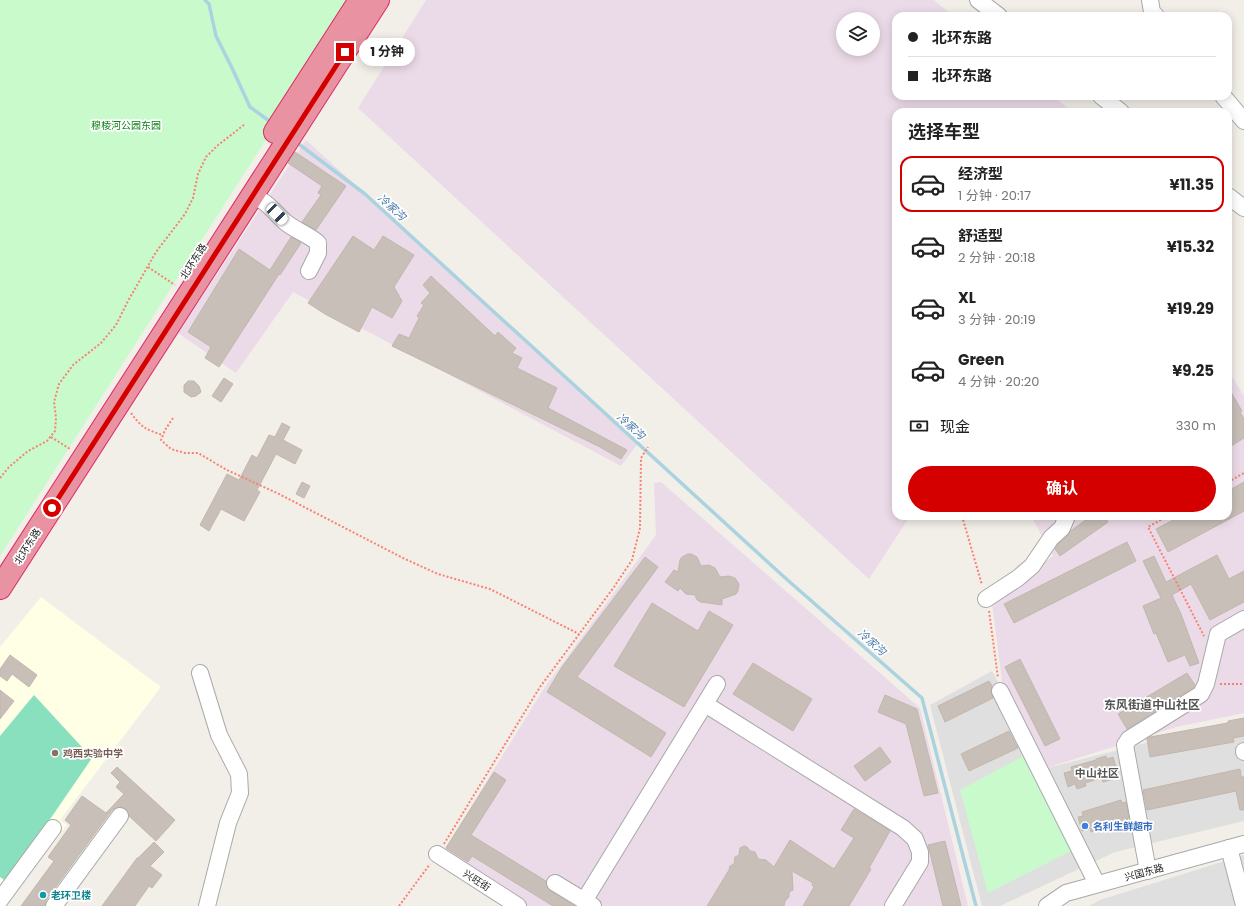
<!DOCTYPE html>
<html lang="zh">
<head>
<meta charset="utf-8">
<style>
	body { margin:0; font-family:Poppins,"Noto Sans SC",sans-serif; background:#f2f2f2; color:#222; height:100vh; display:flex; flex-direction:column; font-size:15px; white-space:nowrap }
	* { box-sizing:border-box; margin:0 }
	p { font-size:13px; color:#767676 }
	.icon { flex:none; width:22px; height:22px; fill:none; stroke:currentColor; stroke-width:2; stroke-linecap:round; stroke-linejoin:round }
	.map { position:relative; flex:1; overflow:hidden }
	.sheet { position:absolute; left:892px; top:108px; width:340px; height:412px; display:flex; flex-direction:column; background:#fff; border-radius:12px; box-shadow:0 2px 10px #0003 }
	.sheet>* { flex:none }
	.guide { position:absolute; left:892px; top:12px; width:340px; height:88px; border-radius:12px; box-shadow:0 2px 10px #0003; display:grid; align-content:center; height:88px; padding:0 16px; background:#fff }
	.controls { position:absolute; left:836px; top:12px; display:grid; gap:8px }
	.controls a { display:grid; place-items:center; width:44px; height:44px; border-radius:50%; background:#fff; box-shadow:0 2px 10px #0003; font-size:20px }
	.end { position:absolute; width:18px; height:18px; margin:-9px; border:5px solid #d40000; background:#fff; box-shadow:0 0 0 2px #fff }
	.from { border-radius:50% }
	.bubble { position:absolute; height:28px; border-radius:14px; background:#fff; box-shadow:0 2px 10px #0003; font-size:13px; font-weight:700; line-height:28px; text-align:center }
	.car { position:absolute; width:12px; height:24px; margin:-12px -6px; border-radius:5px; box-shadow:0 0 3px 1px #0007; background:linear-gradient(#fff 24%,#345 0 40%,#fff 0 76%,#345 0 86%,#fff 0) }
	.guide b { display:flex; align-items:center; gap:14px; height:38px; font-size:15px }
	.guide b+b { border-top:1px solid #e0e0e0 }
	.guide i { width:10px; height:10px; background:#222 }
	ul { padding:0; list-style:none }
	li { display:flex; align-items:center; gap:12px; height:56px; margin:0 8px 6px; padding:0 8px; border:2px solid transparent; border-radius:12px }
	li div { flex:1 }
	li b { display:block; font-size:15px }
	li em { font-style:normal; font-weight:700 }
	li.selected { border-color:#d40000 }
	li>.icon { width:36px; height:36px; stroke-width:1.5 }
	h2 { padding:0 16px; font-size:18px; line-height:48px }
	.pay { display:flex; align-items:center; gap:10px; height:44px; padding:0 16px; font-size:15px }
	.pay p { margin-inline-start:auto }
	.cta { display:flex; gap:8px; margin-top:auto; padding:8px 16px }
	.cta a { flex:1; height:46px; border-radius:24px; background:#d40000; color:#fff; font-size:16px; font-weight:700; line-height:46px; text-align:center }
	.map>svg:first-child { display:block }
	.residential { fill:#e0dfdf }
	.industrial { fill:#ebdbe8; fill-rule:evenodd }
	.education { fill:#ffffe5 }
	.park { fill:#c8facc }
	.pitch { fill:#88e0be }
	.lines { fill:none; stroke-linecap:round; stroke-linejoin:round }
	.stream { stroke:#aad3df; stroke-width:3.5 }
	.building { fill:#c7bfb8; stroke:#c4b6ab }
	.minor-casing { stroke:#a9a9a9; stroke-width:18 }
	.highway-casing { stroke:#dc2a67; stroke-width:24 }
	.path { stroke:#fa8072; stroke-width:2; stroke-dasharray:2 2; stroke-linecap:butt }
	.minor { stroke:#fff; stroke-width:16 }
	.highway { stroke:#e892a2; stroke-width:22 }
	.route { stroke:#d40000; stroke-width:5 }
	.education-dot { fill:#8d6e63; stroke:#fff; stroke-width:1.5 }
	.shop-dot { fill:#3f7fe0; stroke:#fff; stroke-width:1.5 }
	.culture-dot { fill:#0f9aa8; stroke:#fff; stroke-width:1.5 }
	.labels { text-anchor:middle; stroke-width:3.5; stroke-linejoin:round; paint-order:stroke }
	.park-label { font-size:10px; fill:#0c8416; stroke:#fff }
	.street-label { font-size:10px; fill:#222; stroke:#fff }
	.education-label { font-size:10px; font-weight:bold; fill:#785e54; stroke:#fff; text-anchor:start }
	.shop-label { font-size:10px; font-weight:bold; fill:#366cbe; stroke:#fff; text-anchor:start }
	.culture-label { font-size:10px; font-weight:bold; fill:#0d838f; stroke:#fff; text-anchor:start }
	.water-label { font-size:11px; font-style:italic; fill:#4a7aab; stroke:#fff }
	.neighbourhood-label { font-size:11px; font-weight:bold; fill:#555; stroke:#fff }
	.quarter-label { font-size:12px; font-weight:bold; fill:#555; stroke:#fff }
</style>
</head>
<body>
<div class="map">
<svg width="1244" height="906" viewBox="0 0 1244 906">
	<rect width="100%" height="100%" fill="#f2efe9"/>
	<g class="residential">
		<path d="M992,671L1043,769L1244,718V821L1115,852L1000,906H982L930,705Z"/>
		<path d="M1244,855V906H1089L1100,900Z"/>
	</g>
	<g class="industrial">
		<path d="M426,0H934L953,16H896V96H1053L1073,112H896V516H910L869,579L358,108ZM843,19H873V49H843Z"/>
		<path d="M306,140L639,442L621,466L293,292L236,373L178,333Z"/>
		<path d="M1228,370L1244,396V713L1176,727L1043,769L1003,689L992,603L1053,556L1031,516H1228Z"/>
		<path d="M661,482L920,708L968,906H528L443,852L543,690L656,535L654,483Z"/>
	</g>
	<path class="education" d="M41,597L161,687L60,820L67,825L54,841L50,843L6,906H0V647Z"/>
	<g class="park">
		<path d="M0,0H355L0,556Z"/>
		<path d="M1027,754L1073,850L988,893L960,790Z"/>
	</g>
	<path class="pitch" d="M34,695L92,758L7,882L0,877V736Z"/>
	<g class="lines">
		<g class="stream">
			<path d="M205,0L209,4L216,36L232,68L250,107L272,123"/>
			<path d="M296,142L365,194L783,576L922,698L976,906"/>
		</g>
	</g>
	<g class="building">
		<path d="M295,152L346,186L316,230L302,222L321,195L318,193L322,186L288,163Z"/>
		<path d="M353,236L374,250L383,236L414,255L394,287L402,301L392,318L372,307L359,332L325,314L308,303Z"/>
		<path d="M291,237L301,243L280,275L279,274L219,367L205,358L211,347L188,332L239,249L270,270Z"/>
		<path d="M431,276L495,336L498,332L516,348L512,353L522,358L517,368L557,388L548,408L627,450L621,459L598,446L392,346L399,334L409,338L419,318L417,316L424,305L421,303L430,293L423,285Z"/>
		<path d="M224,378L233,384L221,402L212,396Z"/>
		<path d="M188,381H194L199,386L201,392L196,396L191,397L184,392V385Z"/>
		<path d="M1228,387L1242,411L1240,412L1244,419V438L1228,448Z"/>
		<path d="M282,423L290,427L283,440L302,450L295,464L276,454L257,490L260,492L244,521L221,509L209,531L200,525L227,474L239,480L252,455L257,458L269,435L275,437Z"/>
		<path d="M302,482L310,486L304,498L296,494Z"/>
		<path d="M1244,482V511L1168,552L1156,529L1181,516H1228V491Z"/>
		<path d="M1091,516H1104L1108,522L1060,556L1055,549L1058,544L1068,535L1072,530Z"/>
		<path d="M1127,542L1136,561L1014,623L1004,604Z"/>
		<path d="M688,554H691L697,557L701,566L709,565L715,568L720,577L729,576L735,578L739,584L738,591L736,594L722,599V605L701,602L697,600L695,595L686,594L680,588L678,591L665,582L674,570L678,572L680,560L682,557Z"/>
		<path d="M1217,555L1229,579L1244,571V602L1210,620L1191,584L1172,595L1181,614L1199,663L1190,666L1185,655L1168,662L1156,633L1154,634L1143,606L1161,598L1143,561L1154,556L1166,582Z"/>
		<path d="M645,557L658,567L577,677L666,733L651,757L547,692L562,667Z"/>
		<path d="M652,603L698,631L709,611L733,625L684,707L614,666Z"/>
		<path d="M10,655L37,675L29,687L12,674L7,681L0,676V669Z"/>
		<path d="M1020,659L1060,739L1045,746L1005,667Z"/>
		<path d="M753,663L812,699L793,731L733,694Z"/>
		<path d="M1187,673L1195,685L1194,687L1127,729L1118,714Z"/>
		<path d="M989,681L992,686L991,691L993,698L945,722L938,706Z"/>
		<path d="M0,690L14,701L0,719Z"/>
		<path d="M885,695L917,709L938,793L924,796L906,724L878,712Z"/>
		<path d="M1244,718V736L1233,738L1234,742L1150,757L1147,739L1150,737L1228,723V721Z"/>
		<path d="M1009,731L1018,748L969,771L961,754Z"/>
		<path d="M880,747L891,762L865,781L854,766Z"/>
		<path d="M1106,756L1107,759L1113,757L1118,773L1112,774L1113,779L1103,782L1101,778L1085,783L1086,786L1077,789L1075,784L1068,787L1064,773L1072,771L1071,767L1096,760V759Z"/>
		<path d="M117,767L175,820L156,841L129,816L126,809L121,807L116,808L112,810L46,900L45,906H21L54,861L48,857L71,825L65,820L82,796L106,813L124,794L116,787L120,782L111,773Z"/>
		<path d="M1240,769L1241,777H1244V810H1240L1236,791L1147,810L1143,790Z"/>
		<path d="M494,772L506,780L471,835L546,881L547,887L550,891L575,906H553L472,856L468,862L446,848Z"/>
		<path d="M1121,800L1122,803L1126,802L1129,818H1127L1128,821L1091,832L1090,828L1082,831L1078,817L1083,816L1082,812Z"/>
		<path d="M854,809L890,831L869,868L871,869L849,906H803L814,887L812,885L813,883L792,871L793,890L789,892V897L785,901L784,906H707L729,870L730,866L734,864L735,857L739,855L740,848L744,846L747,847L750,851L755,852L758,859L766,860L774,867L790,840L834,869L854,838L841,830Z"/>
		<path d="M945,841L961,906H943L930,853L928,845Z"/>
		<path d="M154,842L164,852L150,866L162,875L152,888L149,886L135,906H102L137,858H138Z"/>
	</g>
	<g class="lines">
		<g class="minor-casing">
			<g id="minor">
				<path d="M978,0L999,16"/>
				<path d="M1150,0L1152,12L1156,16"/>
				<path d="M1101,96L1121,112"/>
				<path d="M1223,96L1244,121"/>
				<path d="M1228,196L1244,208"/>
				<path d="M252,197C267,200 273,211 284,221C294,230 308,234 318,243V253L309,271"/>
				<path d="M986,599L1018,578L1032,566L1051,538L1062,528L1067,516"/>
				<path d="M200,673L219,735L239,774L240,793L228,823L207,906"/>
				<path d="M1000,691L1097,884"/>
				<path d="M705,704L903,828L915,839L920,852V862L893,906"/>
				<path d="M1244,751V752"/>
				<path d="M1229,848L1244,905"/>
				<path d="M437,854L518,906"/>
				<path d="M1148,871L1125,745L1129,739L1201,694L1206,684L1218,634L1244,619"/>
				<path d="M555,883L593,906"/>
				<path d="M0,900L53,828"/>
				<path d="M584,901L717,684"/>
				<path d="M54,906L120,816"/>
				<path d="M1047,906L1066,893L1244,844"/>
			</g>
		</g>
		<g class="highway-casing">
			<g id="highway">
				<path d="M275,132L360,0"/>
				<path d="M0,588L378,0"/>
			</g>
		</g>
		<g class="path">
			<path d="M148,267L175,285"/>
			<path d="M131,413C141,427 146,430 163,435"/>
			<path d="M173,418L165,430L161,440L171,449L185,453H198L227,470L279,494L403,558L438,574L490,589L579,634"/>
			<path d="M51,437L70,449"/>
			<path d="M0,478L9,467L28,451L47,441L55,431L56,418L54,402L59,384L73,365L101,343L116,325L128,301L156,252L185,214L193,198L198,174L206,157L217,146L245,124"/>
			<path d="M1228,482L1244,473"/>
			<path d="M962,516L982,585"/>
			<path d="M1168,516L1148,527L1204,636"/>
			<path d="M989,611L998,678"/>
			<path d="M1220,684H1244"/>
			<path d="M444,844L540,687L614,587L632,560L640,528L641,458L648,447"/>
			<path d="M399,906L430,864"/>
		</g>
		<use href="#minor" class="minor"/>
		<use href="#highway" class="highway"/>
	</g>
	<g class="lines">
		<path class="route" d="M52,508L345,52"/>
	</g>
	<circle class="education-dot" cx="55" cy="753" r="4"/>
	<circle class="shop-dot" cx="1085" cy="826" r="4"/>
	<circle class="culture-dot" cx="43" cy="895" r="4"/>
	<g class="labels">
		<g class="park-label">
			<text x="126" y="129">穆棱河公园东园</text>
		</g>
		<g class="street-label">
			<text transform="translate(193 261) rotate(-57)" y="4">北环东路</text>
			<text transform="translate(27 546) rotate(-57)" y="4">北环东路</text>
			<text transform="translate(1144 872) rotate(-15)" y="4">兴国东路</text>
			<text transform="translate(477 880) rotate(33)" y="4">兴旺街</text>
		</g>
		<g class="education-label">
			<text x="63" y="757">鸡西实验中学</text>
		</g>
		<g class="shop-label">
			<text x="1093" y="830">名利生鲜超市</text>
		</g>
		<g class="culture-label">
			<text x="51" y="899">老环卫楼</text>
		</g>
		<g class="water-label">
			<text transform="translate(392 207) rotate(42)" y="4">冷家沟</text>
			<text transform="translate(631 426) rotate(42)" y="4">冷家沟</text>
			<text transform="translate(872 642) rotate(41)" y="4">冷家沟</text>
		</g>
		<g class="neighbourhood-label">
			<text x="1097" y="777">中山社区</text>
		</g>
		<g class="quarter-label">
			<text x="1152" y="709">东风街道中山社区</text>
		</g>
	</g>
</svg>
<div class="controls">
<a><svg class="icon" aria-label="layers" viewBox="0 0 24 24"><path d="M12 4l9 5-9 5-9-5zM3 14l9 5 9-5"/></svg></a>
</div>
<i class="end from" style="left:52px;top:508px"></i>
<i class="end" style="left:345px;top:52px"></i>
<div class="bubble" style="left:359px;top:38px;width:56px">1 分钟</div>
<i class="car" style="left:277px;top:214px;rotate:136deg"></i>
<div class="guide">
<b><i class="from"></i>北环东路</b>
<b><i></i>北环东路</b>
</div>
<section class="sheet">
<h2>选择车型</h2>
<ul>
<li class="selected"><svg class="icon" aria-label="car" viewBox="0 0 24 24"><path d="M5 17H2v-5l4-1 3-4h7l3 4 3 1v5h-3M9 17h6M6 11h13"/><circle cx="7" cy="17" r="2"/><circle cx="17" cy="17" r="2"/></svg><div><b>经济型</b><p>1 分钟 · 20:17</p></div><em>¥11.35</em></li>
<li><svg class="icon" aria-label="car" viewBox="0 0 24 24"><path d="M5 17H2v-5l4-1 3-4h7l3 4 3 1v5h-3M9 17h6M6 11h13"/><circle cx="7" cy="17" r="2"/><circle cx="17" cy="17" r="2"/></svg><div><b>舒适型</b><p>2 分钟 · 20:18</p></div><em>¥15.32</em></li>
<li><svg class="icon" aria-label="car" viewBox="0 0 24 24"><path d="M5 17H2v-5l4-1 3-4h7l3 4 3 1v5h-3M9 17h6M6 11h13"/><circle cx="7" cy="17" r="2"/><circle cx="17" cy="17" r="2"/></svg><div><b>XL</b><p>3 分钟 · 20:19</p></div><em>¥19.29</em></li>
<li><svg class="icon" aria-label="car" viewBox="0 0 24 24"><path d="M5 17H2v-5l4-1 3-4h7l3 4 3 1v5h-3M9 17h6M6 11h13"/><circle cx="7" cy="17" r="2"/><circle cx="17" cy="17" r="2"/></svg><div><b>Green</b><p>4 分钟 · 20:20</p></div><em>¥9.25</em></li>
</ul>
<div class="pay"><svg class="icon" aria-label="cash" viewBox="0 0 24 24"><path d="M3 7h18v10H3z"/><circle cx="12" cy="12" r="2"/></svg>现金<p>330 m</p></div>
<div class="cta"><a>确认</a></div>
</section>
</div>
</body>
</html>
